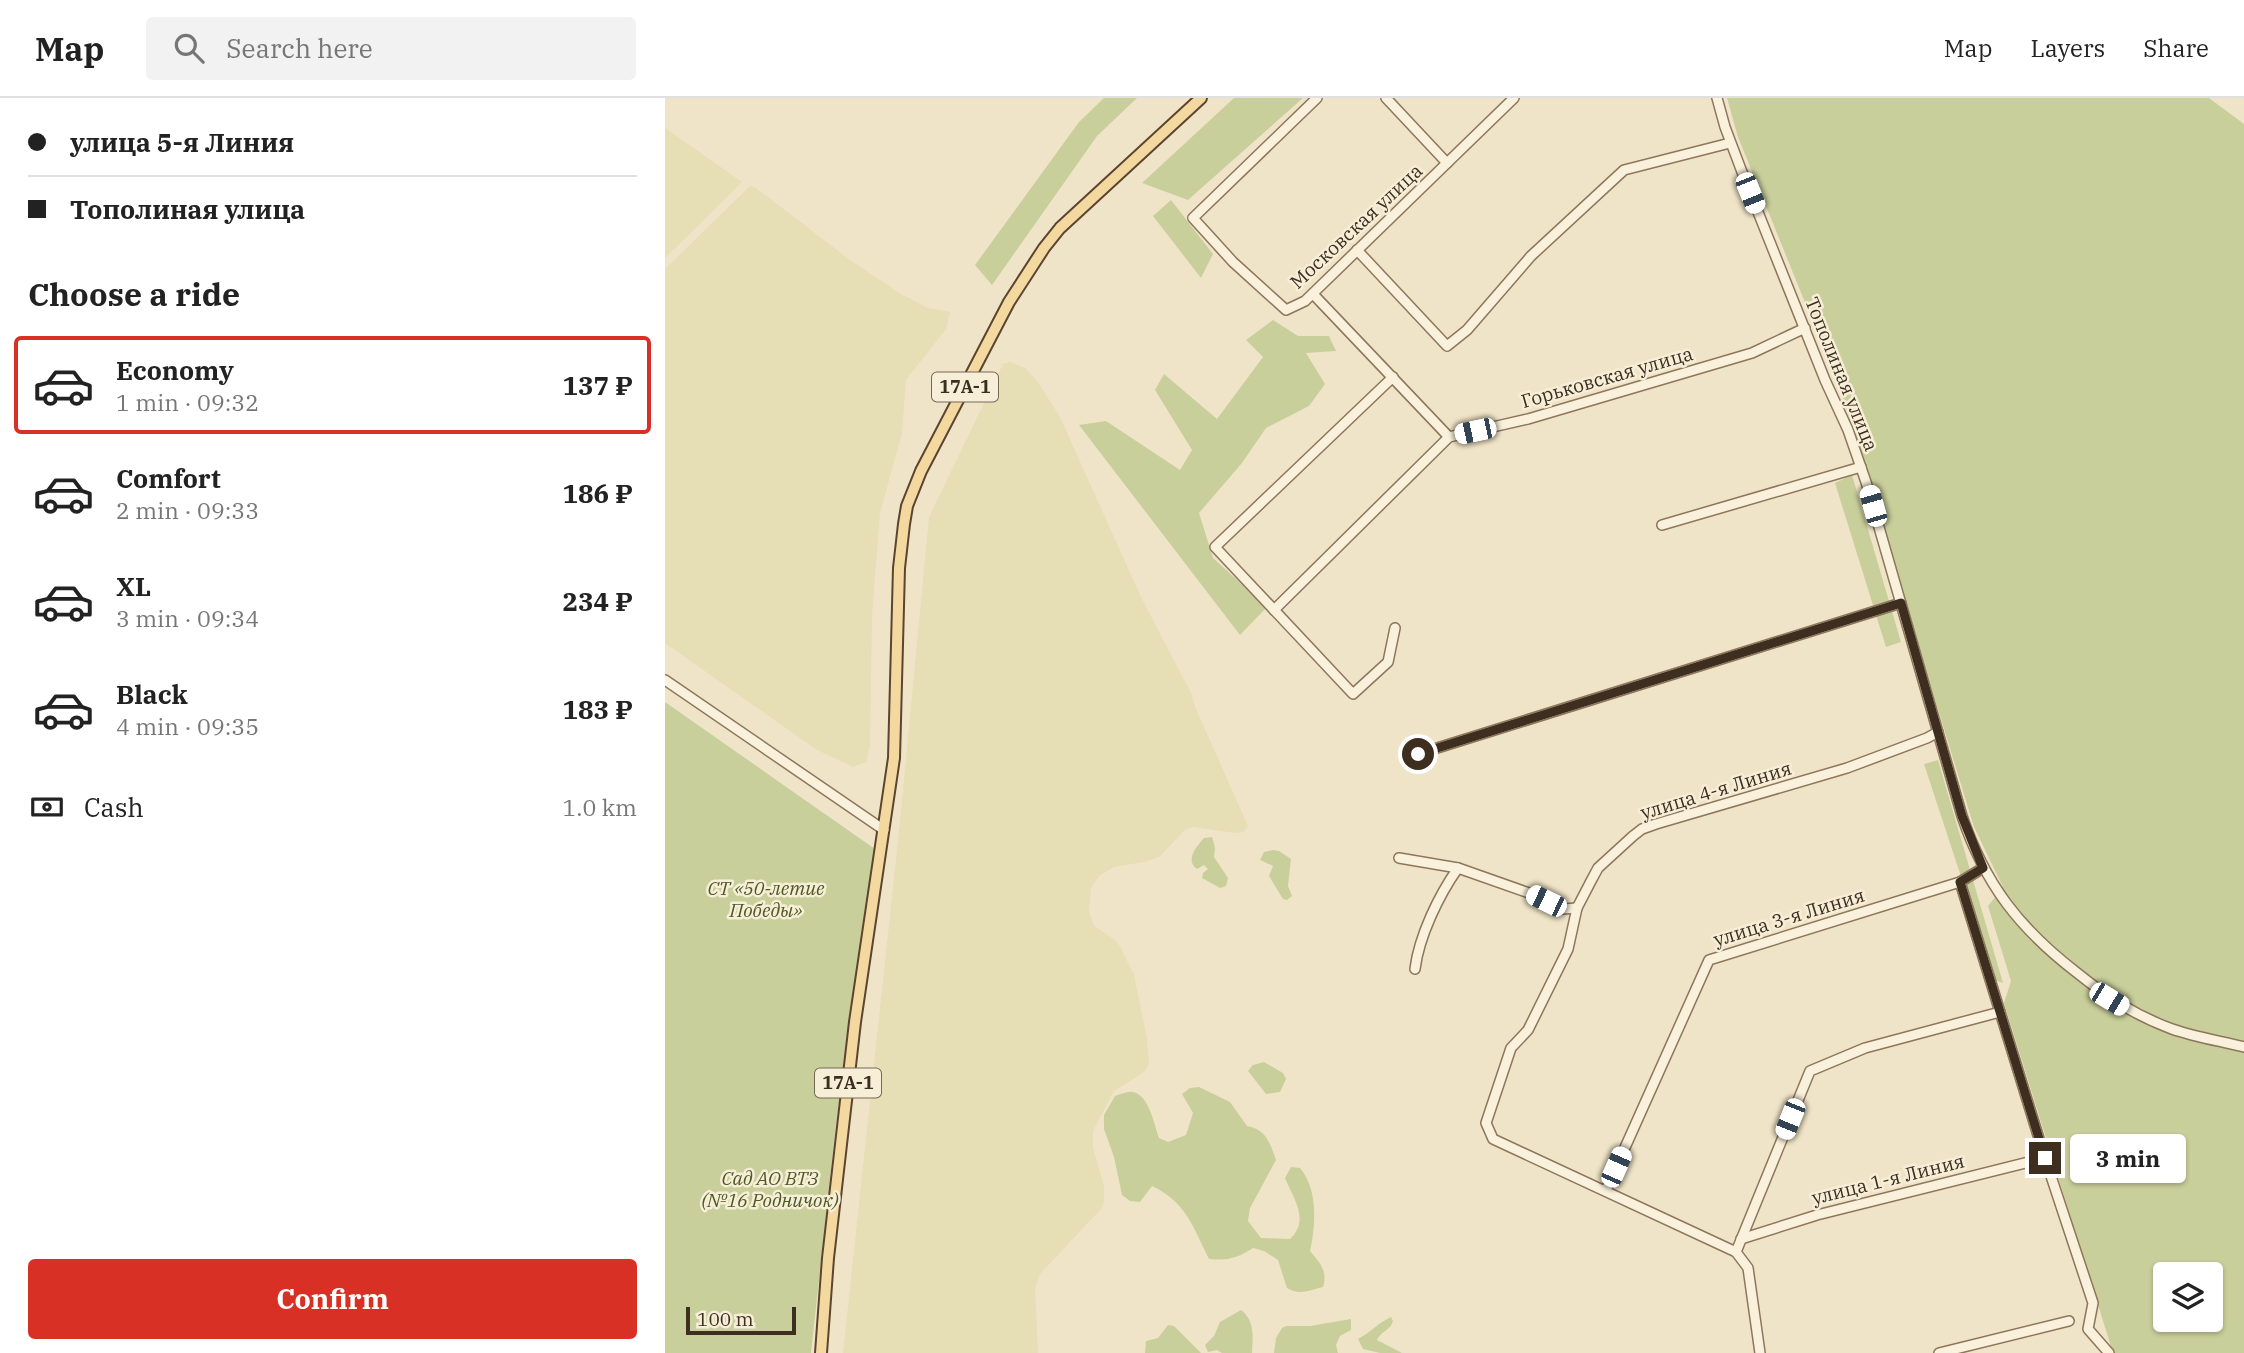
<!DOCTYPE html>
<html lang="en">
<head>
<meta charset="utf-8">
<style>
	body { margin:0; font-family:"IBM Plex Serif",serif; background:#f2f2f2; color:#222; height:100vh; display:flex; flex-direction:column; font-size:26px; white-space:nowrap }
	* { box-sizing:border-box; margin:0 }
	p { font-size:23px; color:#767676 }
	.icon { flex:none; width:38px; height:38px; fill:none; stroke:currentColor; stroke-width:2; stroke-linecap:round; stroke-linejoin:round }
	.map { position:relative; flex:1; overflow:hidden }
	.side { display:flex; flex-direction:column; background:#fff; width:665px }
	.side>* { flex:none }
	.guide { display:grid; align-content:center; height:154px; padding:0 28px; background:#fff }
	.tools { position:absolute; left:1488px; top:1164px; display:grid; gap:14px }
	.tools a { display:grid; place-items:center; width:70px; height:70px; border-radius:7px; background:#fff; box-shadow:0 2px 5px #0004; font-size:35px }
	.scale { position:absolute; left:21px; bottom:18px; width:110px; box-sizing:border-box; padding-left:7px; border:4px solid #3d2e20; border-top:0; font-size:19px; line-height:24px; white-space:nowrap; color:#3d2e20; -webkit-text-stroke:5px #f7eed8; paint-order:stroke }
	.end { position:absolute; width:32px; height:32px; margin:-16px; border:9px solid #3d2e20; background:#fff; box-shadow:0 0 0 4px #fff }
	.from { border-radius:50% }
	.bubble { position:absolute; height:49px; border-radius:7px; background:#fff; box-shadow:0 2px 5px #0004; font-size:23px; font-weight:800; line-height:49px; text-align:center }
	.car { position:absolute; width:21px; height:42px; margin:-21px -10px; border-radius:9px; box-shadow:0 0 5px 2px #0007; background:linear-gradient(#fff 24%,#345 0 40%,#fff 0 76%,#345 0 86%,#fff 0) }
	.guide b { display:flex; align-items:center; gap:24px; height:66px; font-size:26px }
	.guide b+b { border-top:2px solid #e0e0e0 }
	.guide i { width:18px; height:18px; background:#222 }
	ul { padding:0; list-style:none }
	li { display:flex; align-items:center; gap:21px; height:98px; margin:0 14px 10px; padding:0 14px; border:4px solid transparent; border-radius:7px }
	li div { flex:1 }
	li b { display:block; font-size:26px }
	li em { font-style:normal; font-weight:800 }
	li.active { border-color:#d93025 }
	li>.icon { width:63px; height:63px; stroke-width:1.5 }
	h2 { padding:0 28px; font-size:32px; line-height:84px }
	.pay { display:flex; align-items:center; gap:18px; height:77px; padding:0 28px; font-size:26px }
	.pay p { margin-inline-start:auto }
	.primary-button { display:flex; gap:14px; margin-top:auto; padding:14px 28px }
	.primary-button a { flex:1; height:80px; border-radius:7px; background:#d93025; color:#fff; font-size:28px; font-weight:800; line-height:80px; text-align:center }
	header { display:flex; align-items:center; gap:42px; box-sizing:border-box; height:98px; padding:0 35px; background:#fff; border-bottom:2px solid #e0e0e0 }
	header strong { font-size:33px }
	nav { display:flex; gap:38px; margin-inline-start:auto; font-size:24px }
	.search { width:490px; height:63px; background:#f2f2f2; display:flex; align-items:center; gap:18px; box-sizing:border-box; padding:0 24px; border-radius:7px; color:#767676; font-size:26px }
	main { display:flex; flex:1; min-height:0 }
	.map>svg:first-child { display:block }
	.farmland { fill:#e6deb5 }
	.green { fill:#c9cf9b; fill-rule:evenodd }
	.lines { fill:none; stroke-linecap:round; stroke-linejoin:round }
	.minor-casing { stroke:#8d765c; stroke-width:12 }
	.major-casing { stroke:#5b4430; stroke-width:14 }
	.minor { stroke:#faf1dc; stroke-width:9 }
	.major { stroke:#f3d9a0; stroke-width:10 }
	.route { stroke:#3d2e20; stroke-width:9 }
	.labels { text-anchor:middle; stroke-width:5; stroke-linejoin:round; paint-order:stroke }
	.shield { fill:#f7eed8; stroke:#756857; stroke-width:2 }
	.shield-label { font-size:18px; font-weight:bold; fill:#3d2e20 }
	.street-label { font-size:19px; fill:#3d2e20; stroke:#f7eed8 }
	.park-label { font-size:19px; font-style:italic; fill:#4d5a26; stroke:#f7eed8 }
</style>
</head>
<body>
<header>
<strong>Map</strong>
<div class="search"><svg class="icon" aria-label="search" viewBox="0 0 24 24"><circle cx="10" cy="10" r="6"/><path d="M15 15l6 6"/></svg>Search here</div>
<nav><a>Map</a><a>Layers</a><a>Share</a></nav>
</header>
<main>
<section class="side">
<div class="guide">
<b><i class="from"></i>улица 5-я Линия</b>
<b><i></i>Тополиная улица</b>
</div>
<h2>Choose a ride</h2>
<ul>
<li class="active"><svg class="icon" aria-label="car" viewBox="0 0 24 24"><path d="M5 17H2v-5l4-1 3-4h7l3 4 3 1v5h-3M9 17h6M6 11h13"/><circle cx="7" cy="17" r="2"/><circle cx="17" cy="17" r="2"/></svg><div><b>Economy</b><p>1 min · 09:32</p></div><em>137 ₽</em></li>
<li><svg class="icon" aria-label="car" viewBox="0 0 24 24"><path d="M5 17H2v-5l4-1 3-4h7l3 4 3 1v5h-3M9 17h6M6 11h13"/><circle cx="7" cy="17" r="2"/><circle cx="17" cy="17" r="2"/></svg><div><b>Comfort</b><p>2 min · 09:33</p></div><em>186 ₽</em></li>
<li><svg class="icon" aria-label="car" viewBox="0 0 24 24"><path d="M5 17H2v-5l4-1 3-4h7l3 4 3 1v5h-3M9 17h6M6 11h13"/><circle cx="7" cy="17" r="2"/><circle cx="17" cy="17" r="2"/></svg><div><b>XL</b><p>3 min · 09:34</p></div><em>234 ₽</em></li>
<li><svg class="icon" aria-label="car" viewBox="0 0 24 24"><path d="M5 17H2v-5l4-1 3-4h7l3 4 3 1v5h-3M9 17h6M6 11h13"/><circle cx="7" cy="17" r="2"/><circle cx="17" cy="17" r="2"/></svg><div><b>Black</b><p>4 min · 09:35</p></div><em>183 ₽</em></li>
</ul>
<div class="pay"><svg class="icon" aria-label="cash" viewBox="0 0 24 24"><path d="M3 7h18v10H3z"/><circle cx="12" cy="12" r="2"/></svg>Cash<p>1.0 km</p></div>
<div class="primary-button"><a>Confirm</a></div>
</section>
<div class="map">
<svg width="1579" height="1255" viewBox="0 0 1579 1255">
	<rect width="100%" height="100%" fill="#f0e4c8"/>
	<g class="farmland">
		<path d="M0,30L77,84L0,160Z"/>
		<path d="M85,88L91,90L185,162L236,196L263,210L285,214L281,231L241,282L237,335L215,415L207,517L205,647L201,664L188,669L152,652L0,545V171Z"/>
		<path d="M345,264L360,270L372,283L394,317L476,499L526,595L531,611L583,728L579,734L571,735L528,729L521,731L494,759L479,764L449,769L435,777L426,790L424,813L429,828L449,841L455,848L469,877L482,941L484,965L481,972L475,977L449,993L428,1033V1050L439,1088V1105L436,1111L375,1176L370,1190L373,1255H178L235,724L264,419L338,266Z"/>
	</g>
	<g class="green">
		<path d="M439,0H472L432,38L327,187L310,167L414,24Z"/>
		<path d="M569,0H638L523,102L477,85Z"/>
		<path d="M1062,0H1544L1579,26V1255H1448L1339,905L1346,883L1323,808L1338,789L1309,729L1175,291L1073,39ZM1500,1176H1545V1222H1500Z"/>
		<path d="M506,102L548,156L536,180L488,118Z"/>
		<path d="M608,222L633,238H664L671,253L641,255L660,286L644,308L601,330L577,365L534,415L548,460L602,509L575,537L414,327L441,323L515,372L527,352L490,292L499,276L552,321L598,259L581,242Z"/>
		<path d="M1187,377L1236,544L1221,549L1170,385Z"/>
		<path d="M0,604L210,751L171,1026L146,1255H0Z"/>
		<path d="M1273,662L1338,885L1330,882L1259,666Z"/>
		<path d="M547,739L550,750L549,759L563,780L561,788L555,790L537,780L538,775L543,771L539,767L532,771C520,762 531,749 539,740Z"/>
		<path d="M608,752L614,753L626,761L623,788L627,798L622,802L618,801L604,778L608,768L595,762L599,754Z"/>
		<path d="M599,964L618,975L621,981L615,994L601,996L583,973L588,967Z"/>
		<path d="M534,989L565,1004L582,1028C601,1031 605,1045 611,1062L585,1110L583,1123L596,1140L625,1141C645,1122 629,1102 620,1080L626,1069L635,1070C653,1091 651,1127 645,1153C655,1165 663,1173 658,1189C645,1192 634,1198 622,1190L613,1162L599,1153L588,1150C573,1160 562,1163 544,1161C528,1129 521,1104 487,1088L475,1104L465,1103L457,1097L449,1059L439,1031V1017L450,998C456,996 463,993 468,994C484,997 489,1026 494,1040L503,1044L521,1037L528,1015L517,996L525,990Z"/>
		<path d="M576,1212C590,1223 588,1239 587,1255H557L552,1252L543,1254L540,1247L549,1238L555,1224Z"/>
		<path d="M726,1219L728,1223C726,1232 715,1234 712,1242L737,1255H715L698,1251L693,1241C706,1234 713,1225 726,1219Z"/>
		<path d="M686,1221V1232L675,1238L671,1247L673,1255H609L611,1240L617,1230L621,1228H645Z"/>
		<path d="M503,1227L509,1228L536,1255H480L481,1243L493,1240Z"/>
	</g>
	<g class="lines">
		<g class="minor-casing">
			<g id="minor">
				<path d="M652,0L528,120L568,164L621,212L640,203L849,0"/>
				<path d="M721,0L782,65"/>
				<path d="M1052,0L1060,29L1077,74L1160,282L1183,332L1201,384L1297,718C1320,786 1354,830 1411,874C1442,899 1469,917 1507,931C1530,939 1555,943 1579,949"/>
				<path d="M692,152L782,248L802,232L866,158L959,72L1065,45"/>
				<path d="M648,196L784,339"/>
				<path d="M728,279L550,449L688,596L723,564L730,530"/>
				<path d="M997,427L1196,369"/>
				<path d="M609,512L784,339L863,321L1087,255L1140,230"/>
				<path d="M0,582L219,732"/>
				<path d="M753,656L1236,505"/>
				<path d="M734,760L793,770L864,795L898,811L912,810"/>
				<path d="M1295,784L1380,1060L1428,1205L1423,1231L1444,1255"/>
				<path d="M750,871C754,838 774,797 793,770"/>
				<path d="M941,1092L1044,862L1295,784L1318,770"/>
				<path d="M1076,1141L1152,1117L1380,1060"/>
				<path d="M1071,1154L1145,973L1200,950L1335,914"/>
				<path d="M1095,1255L1083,1170L1071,1154L828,1041L821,1025L846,950L863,932L903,851L912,810L926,783L933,770L968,738L977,731L991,726L1182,670L1262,640L1273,634"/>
				<path d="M1274,1255L1404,1223"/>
			</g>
		</g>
		<g class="major-casing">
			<path id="major" d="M156,1255L163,1160L190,924L229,660L234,470L239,426L242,408L256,373L344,204L379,150L395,130L536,0"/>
		</g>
		<use href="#minor" class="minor"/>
		<use href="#major" class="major"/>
	</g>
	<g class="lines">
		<path class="route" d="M753,656L1236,505L1297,718L1318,770L1295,784L1380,1060"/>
	</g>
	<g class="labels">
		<g class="shield">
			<rect x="267" y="274.5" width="66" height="29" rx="5"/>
			<rect x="150" y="970.5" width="66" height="29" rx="5"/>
		</g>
		<g class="shield-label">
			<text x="300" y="295">17А-1</text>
			<text x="183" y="991">17А-1</text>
		</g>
		<g class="street-label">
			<text transform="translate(691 128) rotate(-43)" y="7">Московская улица</text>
			<text transform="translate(1177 276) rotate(68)" y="7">Тополиная улица</text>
			<text transform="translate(942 279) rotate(-16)" y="7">Горьковская улица</text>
			<text transform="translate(1051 692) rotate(-17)" y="7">улица 4-я Линия</text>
			<text transform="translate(1124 819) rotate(-17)" y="7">улица 3-я Линия</text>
			<text transform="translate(1223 1081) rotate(-14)" y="7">улица 1-я Линия</text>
		</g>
		<g class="park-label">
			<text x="101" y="797">СТ «50-летие<tspan x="101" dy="22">Победы»</tspan></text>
			<text x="105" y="1087">Сад АО ВТЗ<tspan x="105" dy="22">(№16 Родничок)</tspan></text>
		</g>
	</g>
</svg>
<div class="tools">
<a><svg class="icon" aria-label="layers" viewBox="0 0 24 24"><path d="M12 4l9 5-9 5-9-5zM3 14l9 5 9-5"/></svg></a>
</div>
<div class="scale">100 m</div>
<i class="end from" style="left:753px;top:656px"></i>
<i class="end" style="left:1380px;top:1060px"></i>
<div class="bubble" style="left:1405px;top:1036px;width:116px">3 min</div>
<i class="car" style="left:1085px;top:95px;rotate:158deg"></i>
<i class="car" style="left:810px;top:333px;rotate:258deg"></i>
<i class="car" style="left:1208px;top:408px;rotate:344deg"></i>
<i class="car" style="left:881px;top:803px;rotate:296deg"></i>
<i class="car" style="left:1444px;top:901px;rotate:121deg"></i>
<i class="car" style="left:1125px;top:1021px;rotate:202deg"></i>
<i class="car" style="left:951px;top:1069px;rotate:24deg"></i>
</div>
</main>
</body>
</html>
